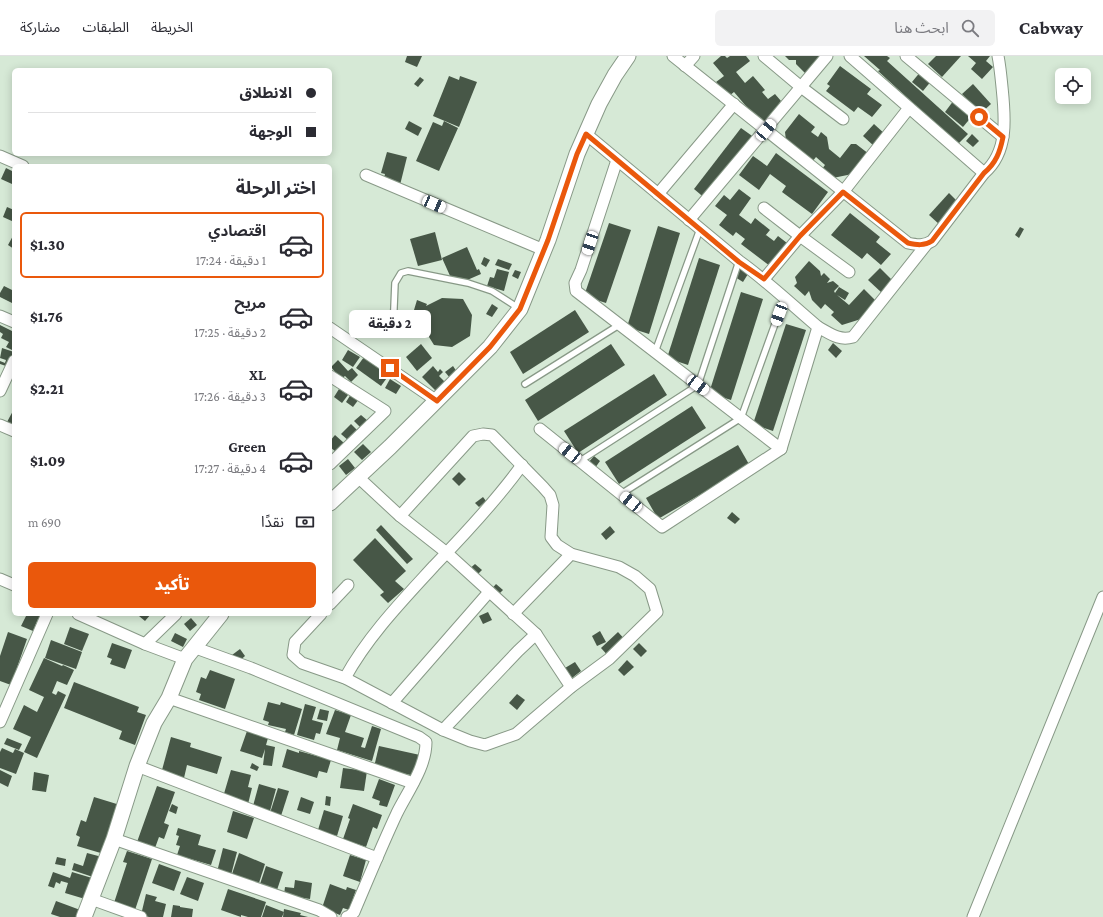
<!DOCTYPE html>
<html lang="ar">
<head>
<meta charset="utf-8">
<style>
	body { margin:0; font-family:"Crimson Pro","Noto Sans Arabic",serif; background:#f2f2f3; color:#2b2b33; direction:rtl; height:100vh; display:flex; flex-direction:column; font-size:15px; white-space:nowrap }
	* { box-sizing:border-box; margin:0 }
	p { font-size:13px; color:#7c7c81 }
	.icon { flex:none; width:22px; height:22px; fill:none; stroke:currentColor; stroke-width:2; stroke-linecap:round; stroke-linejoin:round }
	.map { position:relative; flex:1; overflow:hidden; direction:ltr }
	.side { position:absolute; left:12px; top:108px; width:320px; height:452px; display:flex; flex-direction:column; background:#fff; border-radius:6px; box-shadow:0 2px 10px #0003; direction:rtl }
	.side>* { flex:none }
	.hud { position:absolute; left:12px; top:12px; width:320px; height:88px; border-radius:6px; box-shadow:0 2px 10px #0003; direction:rtl; display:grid; align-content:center; height:88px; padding:0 16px; background:#fff }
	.tools { position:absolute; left:1055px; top:12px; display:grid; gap:8px }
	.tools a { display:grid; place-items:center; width:36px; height:36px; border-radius:6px; background:#fff; box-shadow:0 2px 10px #0003; font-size:20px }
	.end { position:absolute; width:18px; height:18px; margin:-9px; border:5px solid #ea580c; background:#fff; box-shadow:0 0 0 2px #fff }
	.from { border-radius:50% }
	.bubble { position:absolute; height:28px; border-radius:6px; background:#fff; box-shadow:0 2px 10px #0003; font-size:13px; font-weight:800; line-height:28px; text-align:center; direction:rtl }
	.car { position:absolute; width:12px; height:24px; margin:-12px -6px; border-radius:5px; box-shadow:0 0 3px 1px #0007; background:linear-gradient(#fff 24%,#345 0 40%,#fff 0 76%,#345 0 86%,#fff 0) }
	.hud b { display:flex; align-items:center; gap:14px; height:38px; font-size:15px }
	.hud b+b { border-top:1px solid #e1e1e2 }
	.hud i { width:10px; height:10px; background:#2b2b33 }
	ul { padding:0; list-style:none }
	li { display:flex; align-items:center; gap:12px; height:66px; margin:0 8px 6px; padding:0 8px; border:2px solid transparent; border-radius:6px }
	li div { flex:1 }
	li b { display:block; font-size:15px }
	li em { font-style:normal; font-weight:800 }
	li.on { border-color:#ea580c }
	li>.icon { width:36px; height:36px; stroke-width:1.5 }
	h2 { padding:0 16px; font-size:18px; line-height:48px }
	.pay { display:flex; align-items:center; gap:10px; height:44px; padding:0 16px; font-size:15px }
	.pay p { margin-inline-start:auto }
	.primary-button { display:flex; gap:8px; margin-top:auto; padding:8px 16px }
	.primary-button a { flex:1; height:46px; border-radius:6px; background:#ea580c; color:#fff; font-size:16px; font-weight:800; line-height:46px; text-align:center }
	header { display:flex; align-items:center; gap:24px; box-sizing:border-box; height:56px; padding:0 20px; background:#fff; border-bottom:1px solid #e1e1e2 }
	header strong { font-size:19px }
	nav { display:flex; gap:22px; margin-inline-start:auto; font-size:14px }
	.search { width:280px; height:36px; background:#f2f2f3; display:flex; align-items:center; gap:10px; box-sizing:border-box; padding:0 14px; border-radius:6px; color:#7c7c81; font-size:15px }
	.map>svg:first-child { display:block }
	.building { fill:#475747 }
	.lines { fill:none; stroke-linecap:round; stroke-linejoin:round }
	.service-casing { stroke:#889987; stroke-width:8 }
	.minor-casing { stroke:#889987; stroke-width:13 }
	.secondary-casing { stroke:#889987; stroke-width:17 }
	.service { stroke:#fff; stroke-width:5.5 }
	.minor { stroke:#fff; stroke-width:11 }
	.secondary { stroke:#fff; stroke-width:15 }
	.route { stroke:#ea580c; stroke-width:5 }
</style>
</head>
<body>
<header>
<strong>Cabway</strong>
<div class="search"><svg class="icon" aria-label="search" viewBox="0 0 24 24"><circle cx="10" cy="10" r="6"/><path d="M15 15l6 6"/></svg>ابحث هنا</div>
<nav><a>الخريطة</a><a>الطبقات</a><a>مشاركة</a></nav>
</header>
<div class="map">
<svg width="1103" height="861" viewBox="0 0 1103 861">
	<rect width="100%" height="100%" fill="#d6e9d6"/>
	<g class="building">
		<path d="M407,0H422L417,11L405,6Z"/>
		<path d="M721,0H725L727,2L730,0H746L750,5L736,16L745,27L753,20L765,34L762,36L768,43L775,38L781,45L778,49L782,54L762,69L734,36L729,40L716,26L724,20L713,7Z"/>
		<path d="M785,0H824L807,19L796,8V4H789Z"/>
		<path d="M864,0H887L890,2L887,5L968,78L958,88L878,15L880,14Z"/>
		<path d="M936,0H961L942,21L928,8Z"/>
		<path d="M968,0H990L986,5L993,11L982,23L971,13L976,7Z"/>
		<path d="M840,10L871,33L867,38L882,49L872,61L858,51L854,56L826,35L830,30L827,28Z"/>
		<path d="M921,15L932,24L923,35L912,26Z"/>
		<path d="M449,20L459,24L460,20L477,26L459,71L433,60Z"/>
		<path d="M420,21L424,24L418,31L414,28Z"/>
		<path d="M973,28L991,48L980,58L962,38Z"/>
		<path d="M954,44L973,59L963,71L945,56Z"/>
		<path d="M799,58L815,71L811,76L818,81L821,76L827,81L829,93L840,102L851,88H856L869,98L857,117L833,122L822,113L825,109L816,101L812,106L786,85L785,76Z"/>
		<path d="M409,65L422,72L418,80L405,73Z"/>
		<path d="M444,65L458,72L439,115L416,105L433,66L442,70Z"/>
		<path d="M874,68L886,79L875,91L863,80Z"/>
		<path d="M741,72L755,82L707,144L694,133Z"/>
		<path d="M972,78L979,85L973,91L966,85Z"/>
		<path d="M387,96L407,101L400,129L383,125L385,118L381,117Z"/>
		<path d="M776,97L828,136L812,158L782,136L786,130L770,118L759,134L739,119L753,100L767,110Z"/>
		<path d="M6,112L14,116V124L12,128L1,123Z"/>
		<path d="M739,133L751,142L739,159L751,168L755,162L770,174L765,180L766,179L774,185L778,180L787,187L770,210L741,188L745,183L736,176L733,180L719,169L727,159L715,150L724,139L730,144Z"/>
		<path d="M949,137L959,147L940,169L929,159Z"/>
		<path d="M7,151L14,154V166L3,161Z"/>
		<path d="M850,157L880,181L876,186L891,198L881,209L867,197L862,203L831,179Z"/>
		<path d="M609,167L631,174L606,247L584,240Z"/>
		<path d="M658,170L680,177L649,278L627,271Z"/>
		<path d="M1020,171L1024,173L1019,182L1015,179Z"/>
		<path d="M435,176L442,204L418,210L410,183Z"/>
		<path d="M14,178V193L8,189Z"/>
		<path d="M467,191L477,214L479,213L481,218L458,228L455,221L451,222L442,202Z"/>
		<path d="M484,201L490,204L486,211L481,208Z"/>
		<path d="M699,202L720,209L688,309L667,302Z"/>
		<path d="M498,203L512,208L509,214L495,209Z"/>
		<path d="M809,205L820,215L821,220L824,217L830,223L827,227L833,225L839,230L834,235L835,237L839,231L849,237L845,244L837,239L849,249L864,233L876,245L861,263L842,269L831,259L834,256L825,248L821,253L812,244L809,235L805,240L794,230L797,227L795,221Z"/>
		<path d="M880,212L893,225L882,237L868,224Z"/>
		<path d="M497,213L509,216L504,235L487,230L490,221L494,222Z"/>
		<path d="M740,213L748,218L743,226L735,221Z"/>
		<path d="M515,214L521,216L518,223L512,220Z"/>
		<path d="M4,230L14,235V248L0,241V237Z"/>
		<path d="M741,236L763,243L731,344L709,337Z"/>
		<path d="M442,242L463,243L472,259L470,280L452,291L434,289L424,273L425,254L424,257L414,254L417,244L427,248L426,250Z"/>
		<path d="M492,248L498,252L492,261L486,258Z"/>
		<path d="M575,254L589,276L523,318L510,296Z"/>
		<path d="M786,268L806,274L773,375L753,368Z"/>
		<path d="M0,269L14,276V295L6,291L9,286L1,282L3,278L0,276Z"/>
		<path d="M833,287L842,295L836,302L828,294Z"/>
		<path d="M421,288L432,302L417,315L406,301Z"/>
		<path d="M611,288L625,309L538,365L525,344Z"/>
		<path d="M2,292L14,296L9,311L0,308V305L5,307L6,304L0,302Z"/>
		<path d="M348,294L360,301L353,311L342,304Z"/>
		<path d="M364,301L389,319L381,330L356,312Z"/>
		<path d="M338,304L348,315L352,312L358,319L351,326L345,320L341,323L331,311Z"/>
		<path d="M433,310L438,316L440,313L443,316L439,320L446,327L437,336L422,321Z"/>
		<path d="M453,310L457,316L450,322L445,316Z"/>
		<path d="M654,318L667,339L578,397L564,375Z"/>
		<path d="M390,323L401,330L396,338L385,332Z"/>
		<path d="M339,333L348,339L342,347L334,341Z"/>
		<path d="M351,338L359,343L353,351L346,346Z"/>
		<path d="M692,350L706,372L619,428L605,406Z"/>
		<path d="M14,353V369L13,370L7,366Z"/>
		<path d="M361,359L368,365L361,372L354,365Z"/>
		<path d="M351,368L358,375L349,385L341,378Z"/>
		<path d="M335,379L344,387L336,396L330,391V385Z"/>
		<path d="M363,388L371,396L362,404L354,396Z"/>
		<path d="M738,389L750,410L658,463L646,442Z"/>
		<path d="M594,400L600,405L595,412L588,407Z"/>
		<path d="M348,403L355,412L346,419L339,410Z"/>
		<path d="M459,416L466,423L459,430L452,423Z"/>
		<path d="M483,441L486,445L479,451L475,447Z"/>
		<path d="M732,456L740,463L735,468L727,462Z"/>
		<path d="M381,469L413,503L407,508L376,474Z"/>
		<path d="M610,470L615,476L606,484L601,478Z"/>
		<path d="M375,482L406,515L395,525L404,533L388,547L380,539L384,536L353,504Z"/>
		<path d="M475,508L482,514L475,521L468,514Z"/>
		<path d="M496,528L503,534L494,543L488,537Z"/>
		<path d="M488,556L492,564L483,568L479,560Z"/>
		<path d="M27,558H44L42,564L38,563L33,575L21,570Z"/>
		<path d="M141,558H151L145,565L139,560Z"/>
		<path d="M191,562L197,569L190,575L184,568Z"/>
		<path d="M70,571L89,578L82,595L64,588Z"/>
		<path d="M600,575L606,586L597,590L592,580Z"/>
		<path d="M8,576L27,583L11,629L0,625V600Z"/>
		<path d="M618,576L627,586L610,602L601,592Z"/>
		<path d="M175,577L187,583L183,591L171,585Z"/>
		<path d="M51,584L82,596L76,613L45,602Z"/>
		<path d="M112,587L132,594L125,613L110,608L112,603L107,601Z"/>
		<path d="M639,587L647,595L641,601L633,593Z"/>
		<path d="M240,593L245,600L237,607L232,599Z"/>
		<path d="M44,602L62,610L63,609L74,614L67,629L57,625L52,637L56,639L58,635L66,639L37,702L24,696L31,681L13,673L24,649L37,656L44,641L29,634Z"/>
		<path d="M627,604L634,611L624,620L618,614Z"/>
		<path d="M575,606L581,615L572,622L565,612Z"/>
		<path d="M210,614L235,623L225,653L199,644L201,638L196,636L201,621L206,623Z"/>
		<path d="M74,626L139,651L137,656L146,659L135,689L119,683L122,675L64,652Z"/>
		<path d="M517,638L525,644L517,654L509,647Z"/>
		<path d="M268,646L280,649L281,646L302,653L294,679L285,676L286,673L268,669L269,666L263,664Z"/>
		<path d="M305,648L316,651L312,664L323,667L320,678L316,677L314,684L297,679Z"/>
		<path d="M320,653L329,655L327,665L317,663Z"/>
		<path d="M335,654L351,659L345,676L364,682L361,691L365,692L372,670L381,673L372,705L337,694L340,682L326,678Z"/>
		<path d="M247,675L268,682L266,689L275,691L272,710L263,709L265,693L262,702L240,695Z"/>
		<path d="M171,681L191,687L190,691L222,701L217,718L187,709L184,722L162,714Z"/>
		<path d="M7,682L22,688L19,694L4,688Z"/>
		<path d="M379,690L420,699L415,720L374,711Z"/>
		<path d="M2,692L13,697L15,693L24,697L16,718L0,712V696Z"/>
		<path d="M287,693L299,697V695L331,704L327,717L319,715L317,722L282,711Z"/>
		<path d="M252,707L259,711L257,715L250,712Z"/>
		<path d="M343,712L367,715L364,735L340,732Z"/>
		<path d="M0,714L12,720L8,731L0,727Z"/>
		<path d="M231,714L251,719L248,731L252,732L248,748L223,741Z"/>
		<path d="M34,716L49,719L46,736L32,734Z"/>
		<path d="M379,723L395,729L387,751L379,749L380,745L372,742Z"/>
		<path d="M259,728L276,733L270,755L253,750Z"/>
		<path d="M157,730L175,736L164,767L169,769L164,783L159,781L155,792L137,786Z"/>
		<path d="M278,732L289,735L281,760L270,757Z"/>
		<path d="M326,740L331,741L330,750L325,749Z"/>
		<path d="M94,741L120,749L104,798L77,790L80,781L76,779L81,764L86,766Z"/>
		<path d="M301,741L314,746L310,758L297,754Z"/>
		<path d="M172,748L178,751L176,758L169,755Z"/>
		<path d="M353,748L382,759L377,773L373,771L366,791L343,783L350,763L348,762Z"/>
		<path d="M324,754L343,760L337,780L318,774Z"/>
		<path d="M233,755L254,762L247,783L227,776Z"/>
		<path d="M178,772L201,779L198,789L216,794L211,809L177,799L180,790L176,789L179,780L176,779Z"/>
		<path d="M223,792L237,796L231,819L217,816Z"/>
		<path d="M127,795L152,803L134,857L113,850L127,807L123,806Z"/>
		<path d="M87,797L102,801L96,822L72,814L74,807L83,810Z"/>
		<path d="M239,797L265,808L259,827L232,818Z"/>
		<path d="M350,799L366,804L360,826L343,820Z"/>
		<path d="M57,801L66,803L65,810L55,808Z"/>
		<path d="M159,808L181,816L174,835L152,827Z"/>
		<path d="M266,810L283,816L276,837L259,831Z"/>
		<path d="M53,816L70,822L72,816L92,822L85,843L65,837L68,827L61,825L60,828L56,826L54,832L48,830Z"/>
		<path d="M187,821L204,827L198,845L180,838Z"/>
		<path d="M295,824L312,827L310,843L284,839L285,831L294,832Z"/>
		<path d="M330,828L346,834L347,831L356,834L349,854L343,852L340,859L322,852Z"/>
		<path d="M228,833L266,846L261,861H248L241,859V861L221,854Z"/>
		<path d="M146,838L157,841L155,845L166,848L163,861H149L141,859Z"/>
		<path d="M56,845L83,855L81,861H60L51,858Z"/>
		<path d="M173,849L180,850V851L193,853L192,861H171Z"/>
		<path d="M266,849L284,856L282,861H262Z"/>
		<path d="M284,853L301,857L300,859L308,861H283Z"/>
	</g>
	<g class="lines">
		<g class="service-casing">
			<g id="service">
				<path d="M393,275L395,227L401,217L408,215L468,227L492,235L520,253"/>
				<path d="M655,296L700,173"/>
				<path d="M525,328L619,269"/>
				<path d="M580,405L698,329L739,205"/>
				<path d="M621,438L741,362L784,243"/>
			</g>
		</g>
		<g class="minor-casing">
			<g id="minor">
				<path d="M673,0L908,187C917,189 924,190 932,185L984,117C1009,96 1005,60 1002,31C1001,21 1000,10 998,0"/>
				<path d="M764,0L801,31L843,63"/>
				<path d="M850,0L984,117"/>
				<path d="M906,0L1003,81"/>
				<path d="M685,10L694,0"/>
				<path d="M586,78L739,205C767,225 792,249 818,271L781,393L576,235L575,227L581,214L617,104"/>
				<path d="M0,100L23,110"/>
				<path d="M366,119L544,194"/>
				<path d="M658,138L734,48"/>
				<path d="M764,152L800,180L849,216"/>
				<path d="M689,164L827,0"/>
				<path d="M764,223L800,180L843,136L909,52"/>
				<path d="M0,260L14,266"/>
				<path d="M818,271C831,278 839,285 853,281L926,189"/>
				<path d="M330,272L437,345"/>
				<path d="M330,320L385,355L330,408"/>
				<path d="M0,335L14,305"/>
				<path d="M0,369L14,375"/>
				<path d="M540,373L662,471L781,393"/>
				<path d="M358,421L400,460L447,497L536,578L571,631"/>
				<path d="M0,523L14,529"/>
				<path d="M330,548L348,529"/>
				<path d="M78,558L145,588L185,603"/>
				<path d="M321,558L295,586L293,599L302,607L345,622L443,674L470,685L485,689L516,678L571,631L609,603L657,556L650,533L635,520L619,511L571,498L557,489L551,481L553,449L550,439L543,431L492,379L483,378L473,380L400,460"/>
				<path d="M513,558L571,498"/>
				<path d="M145,588L176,558"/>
				<path d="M193,591L251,612L419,681L426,686C426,711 408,735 397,757C382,789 368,823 354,856L350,860L347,861"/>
				<path d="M345,622C368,580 402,545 434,510C465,478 496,445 522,409"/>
				<path d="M169,642L413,727"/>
				<path d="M392,647L489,536"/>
				<path d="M0,666L47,558"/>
				<path d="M443,674L518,595L536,578"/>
				<path d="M137,710L377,802"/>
				<path d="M114,783L319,854L331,861"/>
				<path d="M91,843L141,861"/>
				<path d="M973,861L1103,541"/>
			</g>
		</g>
		<g class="secondary-casing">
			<g id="secondary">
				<path d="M330,447L390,391L490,291L520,253L548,184L577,98L599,48L615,19L628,0"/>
				<path d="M84,861L114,783L137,710L154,667L169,642L185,603L221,558"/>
			</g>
		</g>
		<use href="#service" class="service"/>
		<use href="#minor" class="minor"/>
		<use href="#secondary" class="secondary"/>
	</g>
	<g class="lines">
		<path class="route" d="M390,312L437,345L490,291L520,253L548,184L577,98L586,78L739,206L764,223L800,180L843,136L908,187C917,189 924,190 932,185L984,117C996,107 1000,96 1003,81L979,61"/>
	</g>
</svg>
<div class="tools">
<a><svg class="icon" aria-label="locate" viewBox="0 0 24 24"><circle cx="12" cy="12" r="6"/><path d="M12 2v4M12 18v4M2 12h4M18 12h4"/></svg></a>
</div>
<i class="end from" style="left:979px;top:61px"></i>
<i class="end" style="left:390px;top:312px"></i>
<div class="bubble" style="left:349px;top:254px;width:82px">2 دقيقة</div>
<i class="car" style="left:766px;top:74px;rotate:40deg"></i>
<i class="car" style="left:434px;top:148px;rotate:113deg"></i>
<i class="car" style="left:590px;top:187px;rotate:198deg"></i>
<i class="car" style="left:779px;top:258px;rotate:200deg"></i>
<i class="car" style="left:698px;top:329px;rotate:127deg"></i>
<i class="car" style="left:570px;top:397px;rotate:309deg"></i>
<i class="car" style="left:631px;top:446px;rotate:309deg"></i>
<div class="hud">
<b><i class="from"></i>الانطلاق</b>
<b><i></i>الوجهة</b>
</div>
<section class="side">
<h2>اختر الرحلة</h2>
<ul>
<li class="on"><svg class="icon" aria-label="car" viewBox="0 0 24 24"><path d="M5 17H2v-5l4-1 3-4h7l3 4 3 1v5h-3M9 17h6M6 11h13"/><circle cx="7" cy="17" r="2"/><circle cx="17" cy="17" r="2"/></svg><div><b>اقتصادي</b><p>1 دقيقة · 17:24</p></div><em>$1.30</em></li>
<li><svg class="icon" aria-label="car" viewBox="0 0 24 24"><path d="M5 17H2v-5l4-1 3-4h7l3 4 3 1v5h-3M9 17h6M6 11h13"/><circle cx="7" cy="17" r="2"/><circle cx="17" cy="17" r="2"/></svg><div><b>مريح</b><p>2 دقيقة · 17:25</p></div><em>$1.76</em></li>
<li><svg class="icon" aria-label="car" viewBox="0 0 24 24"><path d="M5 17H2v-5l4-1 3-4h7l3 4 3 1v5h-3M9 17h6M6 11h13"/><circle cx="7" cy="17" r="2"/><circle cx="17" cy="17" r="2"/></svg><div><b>XL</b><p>3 دقيقة · 17:26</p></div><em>$2.21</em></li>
<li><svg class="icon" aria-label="car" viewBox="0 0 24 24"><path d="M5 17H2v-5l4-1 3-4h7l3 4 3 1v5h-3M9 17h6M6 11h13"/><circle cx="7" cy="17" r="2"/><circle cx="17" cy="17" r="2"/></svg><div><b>Green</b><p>4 دقيقة · 17:27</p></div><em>$1.09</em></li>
</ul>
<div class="pay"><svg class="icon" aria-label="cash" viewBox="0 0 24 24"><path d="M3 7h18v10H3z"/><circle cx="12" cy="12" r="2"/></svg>نقدًا<p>690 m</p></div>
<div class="primary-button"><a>تأكيد</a></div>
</section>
</div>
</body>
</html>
